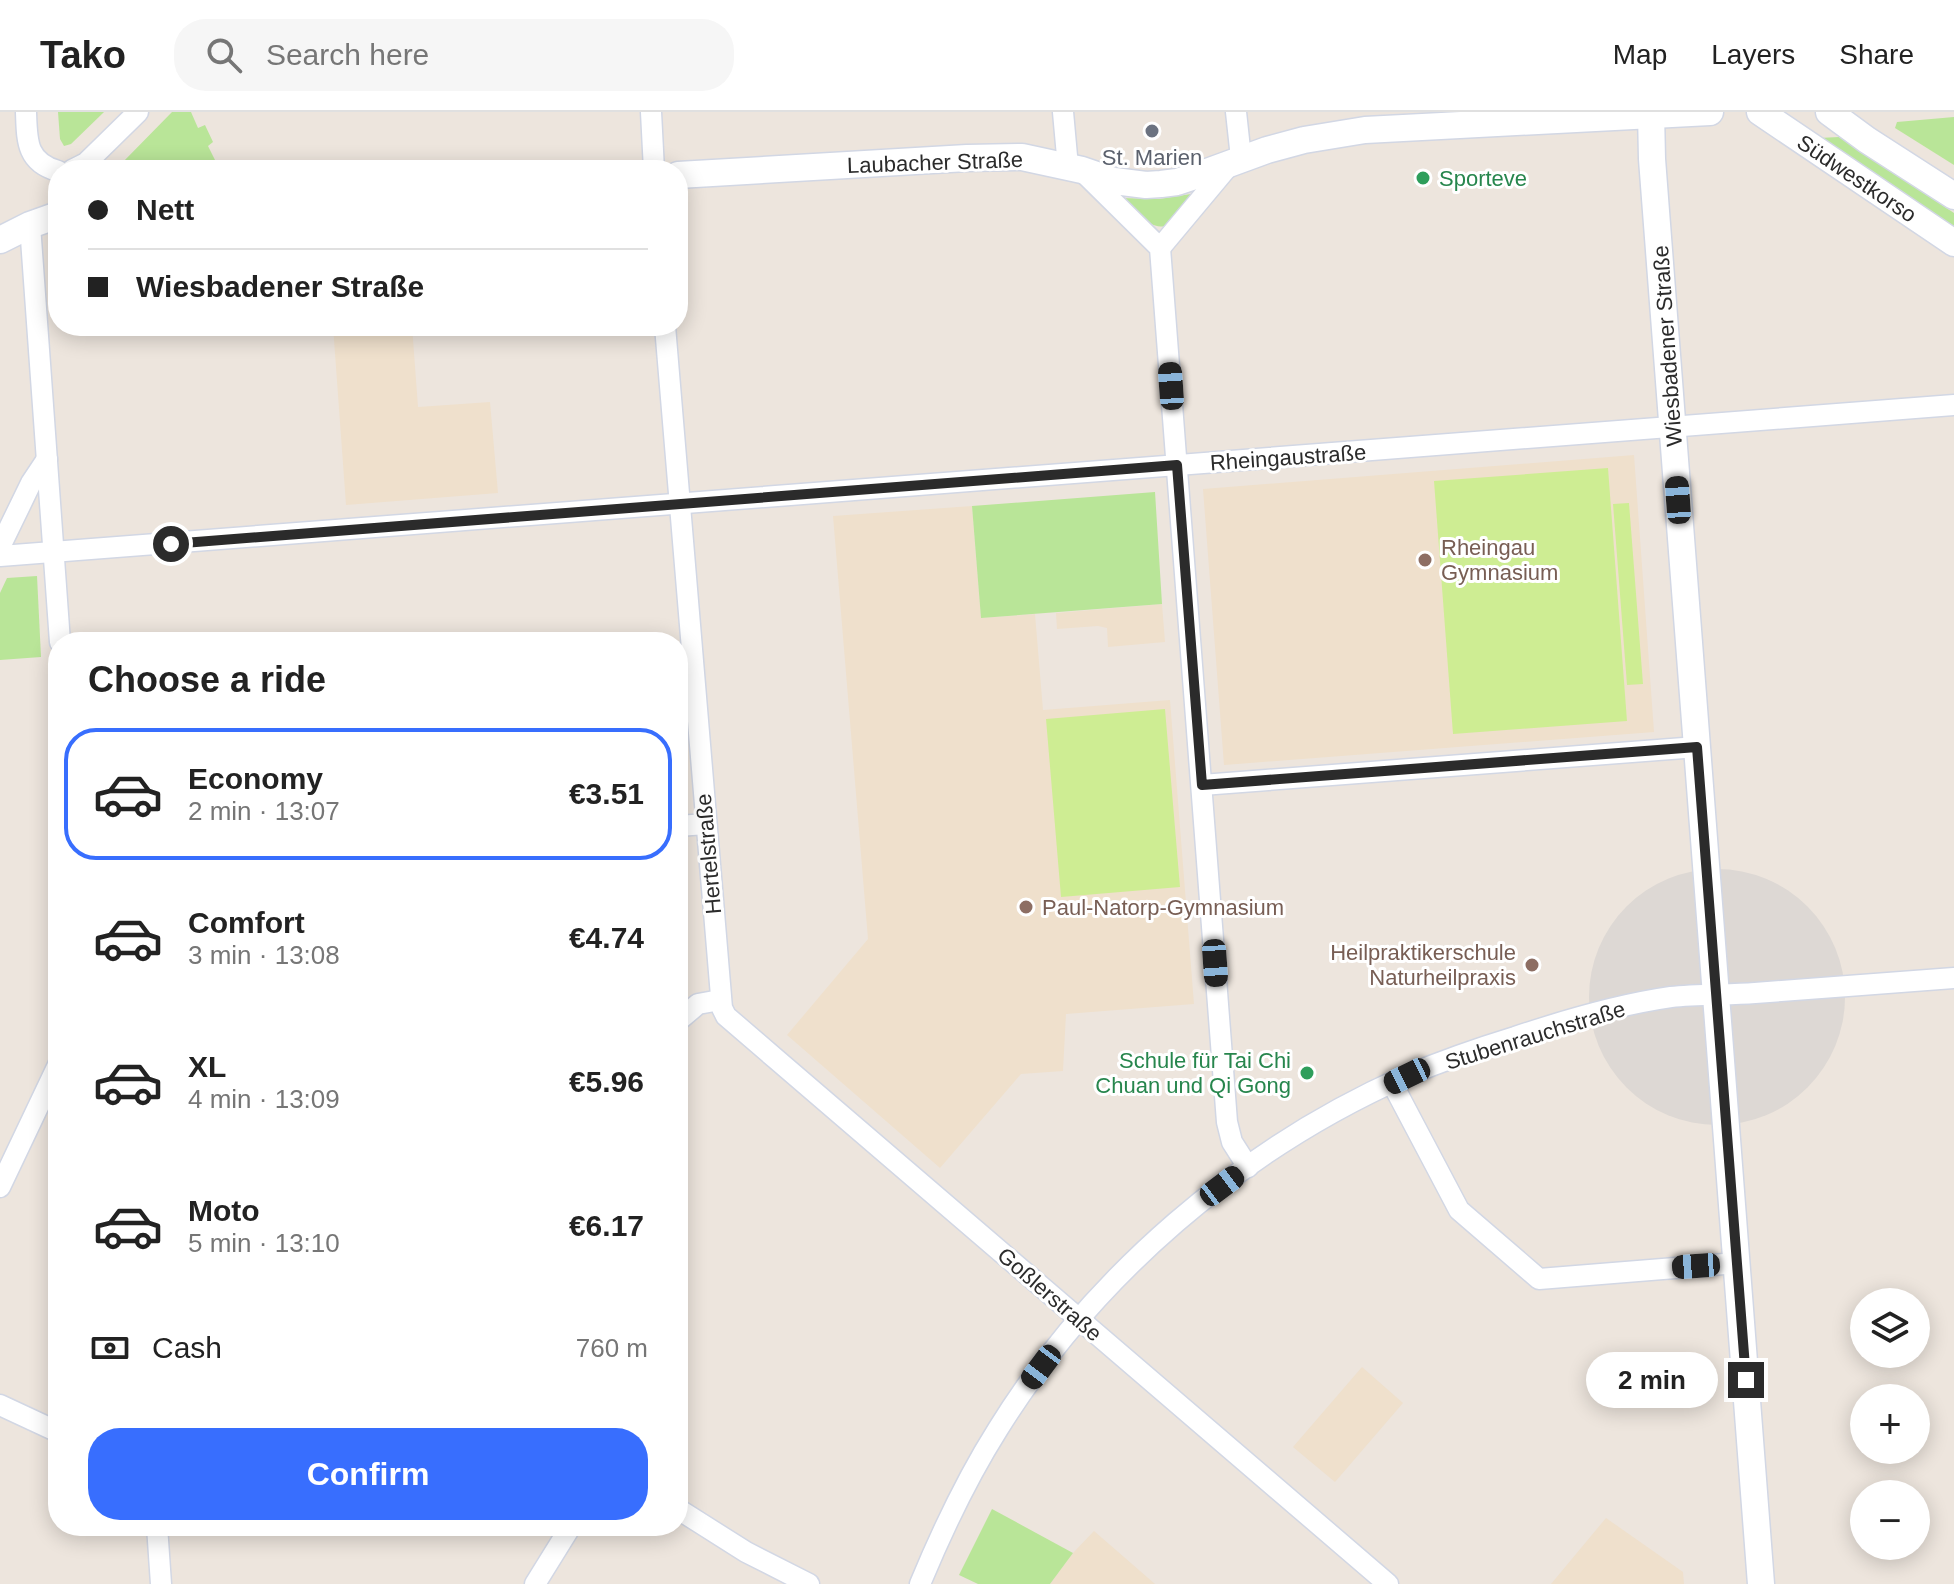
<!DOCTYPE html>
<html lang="en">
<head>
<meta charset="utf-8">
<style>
	body { margin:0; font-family:Helvetica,sans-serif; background:#f6f6f6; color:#222; height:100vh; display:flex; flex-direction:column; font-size:30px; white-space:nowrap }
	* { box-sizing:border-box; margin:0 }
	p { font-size:26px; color:#767676 }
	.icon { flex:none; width:44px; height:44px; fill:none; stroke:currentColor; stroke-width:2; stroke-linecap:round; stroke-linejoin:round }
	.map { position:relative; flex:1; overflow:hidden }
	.details { position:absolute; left:48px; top:520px; width:640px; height:904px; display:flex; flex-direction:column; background:#fff; border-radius:32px; box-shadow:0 4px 20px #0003 }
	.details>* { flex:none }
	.top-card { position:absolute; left:48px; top:48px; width:640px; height:176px; border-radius:32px; box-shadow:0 4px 20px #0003; display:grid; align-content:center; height:176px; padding:0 40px; background:#fff }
	.buttons { position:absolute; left:1850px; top:1176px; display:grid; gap:16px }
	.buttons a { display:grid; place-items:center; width:80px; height:80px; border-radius:50%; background:#fff; box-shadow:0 4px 20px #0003; font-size:40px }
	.end { position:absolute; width:36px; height:36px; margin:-18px; border:10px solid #2b2b2b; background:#fff; box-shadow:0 0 0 4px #fff }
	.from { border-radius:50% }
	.bubble { position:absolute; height:56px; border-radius:28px; background:#fff; box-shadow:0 4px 20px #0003; font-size:26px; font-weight:600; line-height:56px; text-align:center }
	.car { position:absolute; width:24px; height:48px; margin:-24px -12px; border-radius:10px; box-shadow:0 0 6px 2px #0007; background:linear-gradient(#222 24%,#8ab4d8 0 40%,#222 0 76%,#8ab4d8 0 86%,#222 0) }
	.top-card b { display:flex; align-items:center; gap:28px; height:76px; font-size:30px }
	.top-card b+b { border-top:2px solid #e0e0e0 }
	.top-card i { width:20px; height:20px; background:#222 }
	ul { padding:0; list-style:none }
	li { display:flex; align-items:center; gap:24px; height:132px; margin:0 16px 12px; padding:0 24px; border:4px solid transparent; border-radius:32px }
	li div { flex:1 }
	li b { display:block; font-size:30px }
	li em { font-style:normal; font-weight:600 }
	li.on { border-color:#386efe }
	li>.icon { width:72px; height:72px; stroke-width:1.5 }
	h2 { padding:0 40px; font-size:36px; line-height:96px }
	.pay { display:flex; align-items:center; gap:20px; height:88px; padding:0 40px; font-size:30px }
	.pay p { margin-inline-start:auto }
	.cta { display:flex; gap:16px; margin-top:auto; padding:16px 40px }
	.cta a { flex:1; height:92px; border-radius:32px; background:#386efe; color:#fff; font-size:32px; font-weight:600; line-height:92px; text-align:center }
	header { display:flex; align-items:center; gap:48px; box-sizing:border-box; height:112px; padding:0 40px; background:#fff; border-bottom:2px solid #e0e0e0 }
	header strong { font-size:38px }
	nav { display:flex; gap:44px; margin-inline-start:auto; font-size:28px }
	.search { width:560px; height:72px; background:#f6f6f6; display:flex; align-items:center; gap:20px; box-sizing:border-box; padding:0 28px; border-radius:32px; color:#767676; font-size:30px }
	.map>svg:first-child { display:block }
	.education { fill:#efe0cc }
	.green { fill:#b9e598 }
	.pitch { fill:#ceed93 }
	.plaza { fill:#ddd8d4 }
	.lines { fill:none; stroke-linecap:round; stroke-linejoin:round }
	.minor-casing { stroke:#d2d7e4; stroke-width:23 }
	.tertiary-casing { stroke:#d2d7e4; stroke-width:29 }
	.minor { stroke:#fff; stroke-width:20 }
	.tertiary { stroke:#fff; stroke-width:26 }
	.route { stroke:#2b2b2b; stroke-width:10 }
	.worship-dot { fill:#6b7280; stroke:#fff; stroke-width:3 }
	.leisure-dot { fill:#2e9e5b; stroke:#fff; stroke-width:3 }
	.education-dot { fill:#8d6e63; stroke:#fff; stroke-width:3 }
	.labels { text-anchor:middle; stroke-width:6; stroke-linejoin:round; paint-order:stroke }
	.worship-label { font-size:22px; fill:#5b616d; stroke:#fff }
	.street-label { font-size:22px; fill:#2b2b2b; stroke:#fff }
	.leisure-label { font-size:22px; fill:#27864d; stroke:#fff; text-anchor:start }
	.education-label { font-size:22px; fill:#785e54; stroke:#fff; text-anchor:start }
</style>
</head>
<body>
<header>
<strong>Tako</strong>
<div class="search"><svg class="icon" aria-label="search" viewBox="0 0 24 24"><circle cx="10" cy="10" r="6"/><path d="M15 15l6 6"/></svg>Search here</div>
<nav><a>Map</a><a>Layers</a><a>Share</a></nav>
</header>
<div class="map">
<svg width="1954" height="1472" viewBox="0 0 1954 1472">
	<rect width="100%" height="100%" fill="#ede5dd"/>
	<g class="education">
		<path d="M333,214H412L418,295L490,290L498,381L346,393Z"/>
		<path d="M1634,343L1654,620L1224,653L1203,377Z"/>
		<path d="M972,394L981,506L1035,502L1043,598L1170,588L1194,892L1066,902L1063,959L1021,962L940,1056L787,923L868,827L833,404Z"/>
		<path d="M1162,492L1165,530L1108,535L1107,516L1098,514L1057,517L1056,501Z"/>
		<path d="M1362,1255L1403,1291L1335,1370L1293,1335Z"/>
		<path d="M1606,1406L1683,1460L1684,1472H1551Z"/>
		<path d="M1094,1419L1155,1472H1050L1073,1441Z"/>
	</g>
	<g class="green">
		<path d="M58,0H104L71,32L64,34L60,27Z"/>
		<path d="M172,0H191L198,16L205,13L213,30L208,34L219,56L225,54L226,58H122L120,54L122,51Z"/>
		<path d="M1954,5V53L1895,16L1897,10Z"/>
		<path d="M1839,25L1954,101V115L1819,26Z"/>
		<path d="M1191,82L1192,84C1186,91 1175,109 1167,113C1152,121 1130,95 1119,86L1159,87Z"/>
		<path d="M1155,380L1162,492L981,506L972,394Z"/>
		<path d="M37,464L41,545L0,548V481L7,466Z"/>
		<path d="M992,1397L1073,1441L1050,1472H978L959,1463Z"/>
	</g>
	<g class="pitch">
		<path d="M1608,356L1627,609L1453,622L1434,369Z"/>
		<path d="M1629,391L1643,572L1627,573L1613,392Z"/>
		<path d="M1165,597L1180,775L1061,785L1046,607Z"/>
	</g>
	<circle class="plaza" cx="1717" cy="885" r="128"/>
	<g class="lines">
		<g class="minor-casing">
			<g id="minor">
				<path d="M26,0C27,28 26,50 58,59"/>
				<path d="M651,0L654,58"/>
				<path d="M1063,0L1068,55"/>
				<path d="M1236,0L1241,46"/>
				<path d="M72,58L86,51L138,0"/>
				<path d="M1084,61L1160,136L1227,1010L1232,1030L1248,1055"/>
				<path d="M30,113L60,530"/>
				<path d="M1160,136L1231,51"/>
				<path d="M665,214L722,896L726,904L776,947L1388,1472"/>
				<path d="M0,435L31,371L47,347"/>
				<path d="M0,444L1954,293"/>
				<path d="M1202,673L1697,635"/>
				<path d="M678,714L706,712"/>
				<path d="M678,909L698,892L720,888"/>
				<path d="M1392,971L1459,1098L1539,1167L1737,1151"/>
				<path d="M0,1075L58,953"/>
				<path d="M0,1293L58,1320"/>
				<path d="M678,1397L746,1440L809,1472"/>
				<path d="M157,1414L161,1472"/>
				<path d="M535,1472L571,1414"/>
				<path d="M920,1472C942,1419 967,1366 998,1317C1093,1164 1241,1037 1406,964C1442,949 1479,936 1515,925C1563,909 1622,892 1671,885C1697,882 1728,883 1755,881C1821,876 1888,871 1954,866"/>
			</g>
		</g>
		<g class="tertiary-casing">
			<g id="tertiary">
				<path d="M1651,0L1652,47L1761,1472"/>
				<path d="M1760,0L1954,131"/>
				<path d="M1829,0L1867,28L1954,84"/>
				<path d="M678,63L967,46L1022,45L1082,58L1114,69L1146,73L1161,72L1177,70L1207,60L1267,38L1304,28L1365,18L1710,0"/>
				<path d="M0,128L30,113L58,103"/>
			</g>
		</g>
		<use href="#minor" class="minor"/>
		<use href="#tertiary" class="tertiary"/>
	</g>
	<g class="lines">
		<path class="route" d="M171,432L1177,353L1202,673L1697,635L1746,1268"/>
	</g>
	<circle class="worship-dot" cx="1152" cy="19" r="8"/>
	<g class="leisure-dot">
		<circle cx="1423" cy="66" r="8"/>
		<circle cx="1307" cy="961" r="8"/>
	</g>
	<g class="education-dot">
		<circle cx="1425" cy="448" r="8"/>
		<circle cx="1026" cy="795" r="8"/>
		<circle cx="1532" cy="853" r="8"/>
	</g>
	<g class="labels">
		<g class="worship-label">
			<text x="1152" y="53">St. Marien</text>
		</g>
		<g class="street-label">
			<text transform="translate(935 50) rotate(-2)" y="8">Laubacher Straße</text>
			<text transform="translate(1857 66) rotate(34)" y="8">Südwestkorso</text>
			<text transform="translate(1667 234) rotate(-94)" y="8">Wiesbadener Straße</text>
			<text transform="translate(1288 345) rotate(-4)" y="8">Rheingaustraße</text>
			<text transform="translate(708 742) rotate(-95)" y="8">Hertelstraße</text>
			<text transform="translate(1535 923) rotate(-17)" y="8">Stubenrauchstraße</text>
			<text transform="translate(1050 1182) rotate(41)" y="8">Goßlerstraße</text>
		</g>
		<g class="leisure-label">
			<text x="1439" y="74">Sporteve</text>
			<text x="1291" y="956" text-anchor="end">Schule für Tai Chi<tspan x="1291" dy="25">Chuan und Qi Gong</tspan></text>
		</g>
		<g class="education-label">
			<text x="1441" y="443">Rheingau<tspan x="1441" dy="25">Gymnasium</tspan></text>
			<text x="1042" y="803">Paul-Natorp-Gymnasium</text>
			<text x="1516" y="848" text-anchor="end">Heilpraktikerschule<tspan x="1516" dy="25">Naturheilpraxis</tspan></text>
		</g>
	</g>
</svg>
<div class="buttons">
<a><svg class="icon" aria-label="layers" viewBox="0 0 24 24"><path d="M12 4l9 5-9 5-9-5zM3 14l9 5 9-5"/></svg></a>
<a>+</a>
<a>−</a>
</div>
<i class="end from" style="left:171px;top:432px"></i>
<i class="end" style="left:1746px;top:1268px"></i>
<div class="bubble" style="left:1586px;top:1240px;width:132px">2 min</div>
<i class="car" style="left:1171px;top:274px;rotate:356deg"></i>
<i class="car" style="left:1678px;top:388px;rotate:356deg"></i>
<i class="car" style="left:1215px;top:851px;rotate:176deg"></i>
<i class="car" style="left:1407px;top:964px;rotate:244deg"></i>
<i class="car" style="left:1222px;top:1074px;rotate:53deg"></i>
<i class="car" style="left:1696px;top:1154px;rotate:266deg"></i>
<i class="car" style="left:1041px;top:1255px;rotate:217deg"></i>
<div class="top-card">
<b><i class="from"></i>Nett</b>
<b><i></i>Wiesbadener Straße</b>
</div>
<section class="details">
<h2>Choose a ride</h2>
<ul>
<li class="on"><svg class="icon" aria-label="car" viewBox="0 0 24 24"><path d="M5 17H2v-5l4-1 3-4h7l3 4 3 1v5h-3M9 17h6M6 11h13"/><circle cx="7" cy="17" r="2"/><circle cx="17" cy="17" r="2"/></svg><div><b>Economy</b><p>2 min · 13:07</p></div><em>€3.51</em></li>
<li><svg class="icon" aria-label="car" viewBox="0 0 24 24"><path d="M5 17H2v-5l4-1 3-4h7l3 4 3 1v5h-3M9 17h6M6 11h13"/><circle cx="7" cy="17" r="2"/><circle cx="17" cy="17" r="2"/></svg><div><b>Comfort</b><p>3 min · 13:08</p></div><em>€4.74</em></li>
<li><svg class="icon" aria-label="car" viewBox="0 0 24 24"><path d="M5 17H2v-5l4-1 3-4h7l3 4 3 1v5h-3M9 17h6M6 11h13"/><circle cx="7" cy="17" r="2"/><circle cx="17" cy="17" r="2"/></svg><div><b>XL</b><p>4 min · 13:09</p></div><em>€5.96</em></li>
<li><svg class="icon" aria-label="car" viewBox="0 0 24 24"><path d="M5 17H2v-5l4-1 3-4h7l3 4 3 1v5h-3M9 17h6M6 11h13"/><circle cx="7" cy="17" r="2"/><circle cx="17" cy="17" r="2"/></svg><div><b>Moto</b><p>5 min · 13:10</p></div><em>€6.17</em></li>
</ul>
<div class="pay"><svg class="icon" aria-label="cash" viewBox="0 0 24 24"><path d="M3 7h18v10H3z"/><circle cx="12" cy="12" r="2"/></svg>Cash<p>760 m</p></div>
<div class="cta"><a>Confirm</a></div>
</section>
</div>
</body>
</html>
